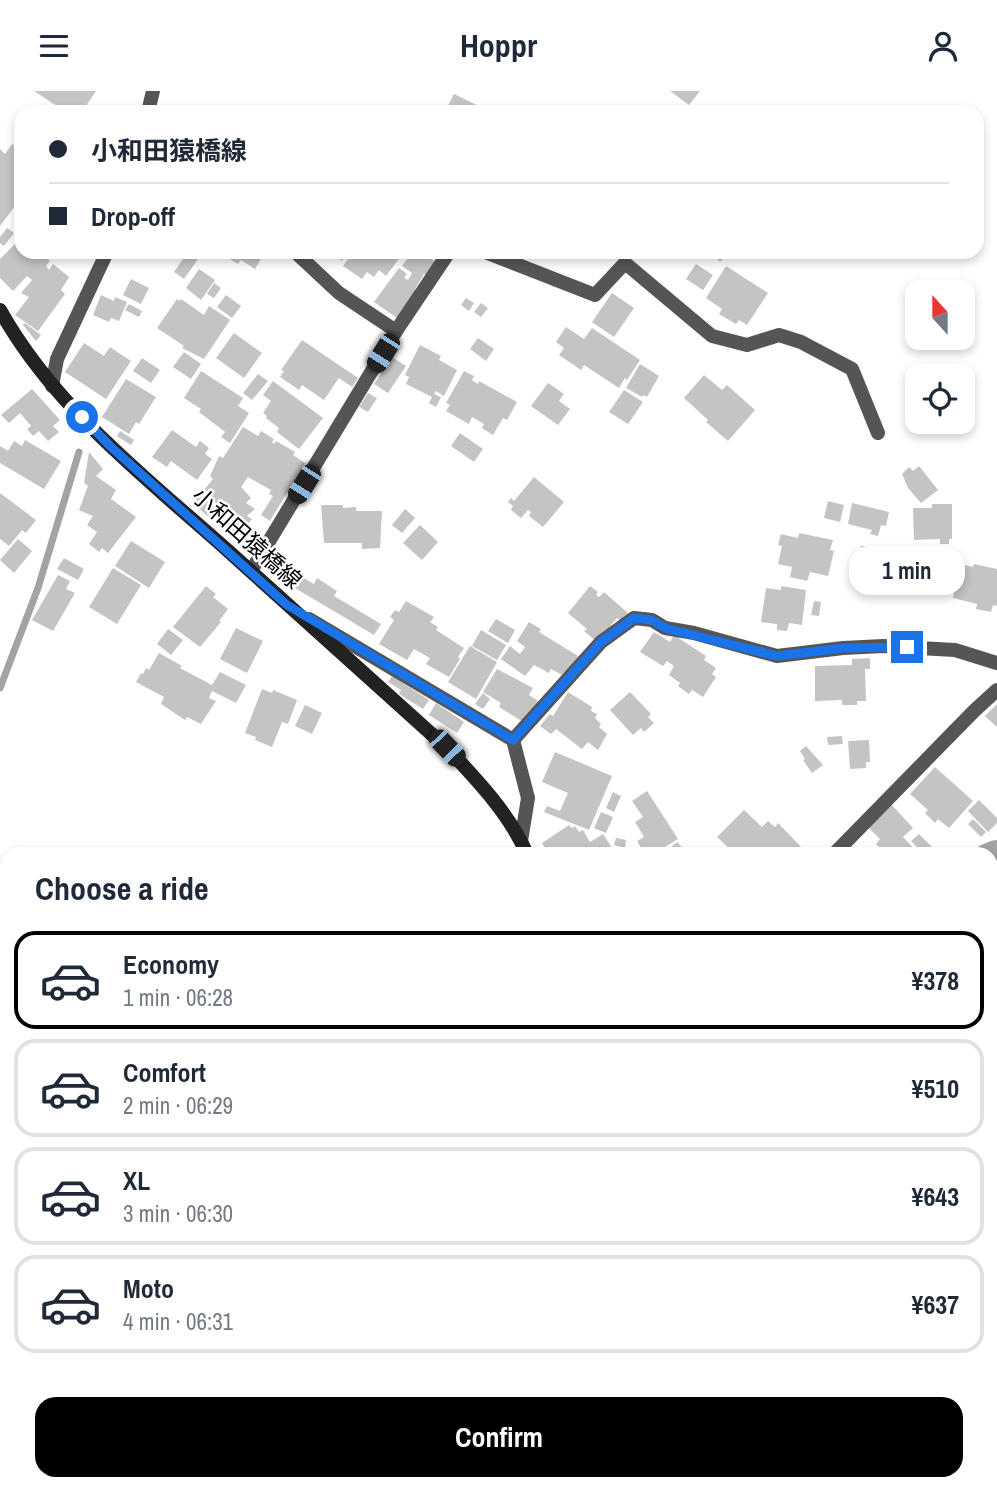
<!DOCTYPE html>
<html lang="en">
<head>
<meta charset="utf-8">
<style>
	body { margin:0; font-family:"Archivo Narrow","Noto Sans JP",sans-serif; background:#f6f6f7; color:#1f2937; height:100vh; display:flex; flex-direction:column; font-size:26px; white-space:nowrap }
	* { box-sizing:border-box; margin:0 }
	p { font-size:23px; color:#747a83 }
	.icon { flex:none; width:38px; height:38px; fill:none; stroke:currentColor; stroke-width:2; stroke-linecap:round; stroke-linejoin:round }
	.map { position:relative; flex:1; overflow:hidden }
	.side { position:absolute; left:0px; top:756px; width:998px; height:644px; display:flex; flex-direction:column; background:#fff; border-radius:21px 21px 0 0; box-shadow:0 4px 10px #0003 }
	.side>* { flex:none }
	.top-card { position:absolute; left:14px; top:14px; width:970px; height:154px; border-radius:21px; box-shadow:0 4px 10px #0003; display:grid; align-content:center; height:154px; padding:0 35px; background:#fff }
	.needle { width:46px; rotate:339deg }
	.tools { position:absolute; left:905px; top:189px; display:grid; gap:14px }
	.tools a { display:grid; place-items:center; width:70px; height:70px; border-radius:14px; background:#fff; box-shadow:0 4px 10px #0003; font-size:35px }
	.end { position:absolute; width:32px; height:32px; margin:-16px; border:9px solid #1a73e8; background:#fff; box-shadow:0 0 0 4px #fff }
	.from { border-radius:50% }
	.bubble { position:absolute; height:49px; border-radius:21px; background:#fff; box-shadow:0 4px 10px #0003; font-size:23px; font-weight:700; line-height:49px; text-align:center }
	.car { position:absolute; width:21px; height:42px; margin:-21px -10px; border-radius:9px; box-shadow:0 0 5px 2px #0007; background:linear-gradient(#222 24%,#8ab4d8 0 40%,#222 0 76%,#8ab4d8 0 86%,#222 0) }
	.top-card b { display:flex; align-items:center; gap:24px; height:66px; font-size:26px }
	.top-card b+b { border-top:2px solid #e0e1e3 }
	.top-card i { width:18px; height:18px; background:#1f2937 }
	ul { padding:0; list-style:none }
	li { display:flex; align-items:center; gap:21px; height:98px; margin:0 14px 10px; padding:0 21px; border:4px solid #e0e1e3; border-radius:21px }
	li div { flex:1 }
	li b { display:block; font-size:26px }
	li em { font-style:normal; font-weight:700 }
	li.current { border-color:#000 }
	li>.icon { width:63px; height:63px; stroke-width:1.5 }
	h2 { padding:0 35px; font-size:32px; line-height:84px }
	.primary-button { display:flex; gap:14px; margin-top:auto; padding:14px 35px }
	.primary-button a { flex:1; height:80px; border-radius:21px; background:#000; color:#fff; font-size:28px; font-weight:700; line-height:80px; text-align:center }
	header { display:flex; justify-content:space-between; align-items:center; height:91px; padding:0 35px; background:#fff; font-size:32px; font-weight:700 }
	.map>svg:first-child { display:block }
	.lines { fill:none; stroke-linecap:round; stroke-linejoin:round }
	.stream { stroke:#a3a3a3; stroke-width:7 }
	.river { stroke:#a3a3a3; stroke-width:42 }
	.building { fill:#c4c4c4 }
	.street { stroke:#555; stroke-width:14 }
	.secondary { stroke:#222; stroke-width:14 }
	.route { stroke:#1a73e8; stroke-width:9 }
	.labels { text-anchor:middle; stroke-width:5; stroke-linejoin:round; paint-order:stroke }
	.street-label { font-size:23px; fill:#000; stroke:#fff }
</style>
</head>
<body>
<header><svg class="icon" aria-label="menu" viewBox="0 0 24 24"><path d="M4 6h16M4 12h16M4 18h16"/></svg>Hoppr<svg class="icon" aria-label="person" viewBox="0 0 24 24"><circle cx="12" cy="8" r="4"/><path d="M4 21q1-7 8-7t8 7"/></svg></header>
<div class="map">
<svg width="997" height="1400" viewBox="0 0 997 1400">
	<rect width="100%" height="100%" fill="#fff"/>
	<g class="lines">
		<g class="stream">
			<path d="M0,597L38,497L79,361"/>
			<path d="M85,1400L91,1393"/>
		</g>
		<g class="river">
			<path d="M990,773L997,770"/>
			<path d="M990,1063L997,1059"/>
			<path d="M0,1065L7,1069"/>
			<path d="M552,1393L563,1400"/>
			<path d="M737,1400L742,1393"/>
		</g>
	</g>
	<g class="building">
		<path d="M34,0H96L82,21H66Z"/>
		<path d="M670,0H700L689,14Z"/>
		<path d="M454,3L491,21H445Z"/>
		<path d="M12,53L21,59V107L0,135V58L5,63Z"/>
		<path d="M7,137L14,142L4,155L0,152V146Z"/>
		<path d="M19,149L21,161H41L50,170L46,175L49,179L53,173L69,186L61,199L65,203L38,240L15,224L29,206L21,202L32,189L27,185L13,200L0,187V168Z"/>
		<path d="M188,161H203L184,188L174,181Z"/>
		<path d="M218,161H265L255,178L241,169L238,173Z"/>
		<path d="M329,161H348L342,170Z"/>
		<path d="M353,161H404L386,185L379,179L374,186L367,181L362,188L343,175Z"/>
		<path d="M412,161H422L437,172L427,185L424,183L415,198L417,200L397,227L374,211L399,177L407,183L404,187L408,189L412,182L402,175Z"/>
		<path d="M710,161H729L720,171Z"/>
		<path d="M696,173L713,184L703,199L686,188Z"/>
		<path d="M726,175L768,202L747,234L739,229L736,233L719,223L722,218L706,207Z"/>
		<path d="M199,178L215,189L201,209L186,197Z"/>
		<path d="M131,188L149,197L141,213L123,204Z"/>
		<path d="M214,192L221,197L214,207L207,203Z"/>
		<path d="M612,202L634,217L614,246L592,231Z"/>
		<path d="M101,204L114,210L115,206L127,211L119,230L111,227L109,231L93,224Z"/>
		<path d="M226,204L241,215L232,227L217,216Z"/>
		<path d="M466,207L474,212L469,220L461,214Z"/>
		<path d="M177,208L180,210L181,208L204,224L209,215L230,229L204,268L182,257L184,255L157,237Z"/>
		<path d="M481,212L488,217L481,226L474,221Z"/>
		<path d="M129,213L142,220L139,226L125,219Z"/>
		<path d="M25,232L41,244L36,250L23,234Z"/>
		<path d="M566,236L584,248L592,237L640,269L627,289L625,287L619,297L584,274L581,279L559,264L564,257L556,251Z"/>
		<path d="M234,242L262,262L244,287L216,267Z"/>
		<path d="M478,247L494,258L486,270L470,258Z"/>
		<path d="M302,249L358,287L352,296L339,287L324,309L302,294L299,299L280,286L284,280L281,279Z"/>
		<path d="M84,252L104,265L110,256L131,270L106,308L65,281Z"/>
		<path d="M420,254L441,265L439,269L457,279L444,305L436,300L434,303L441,306L436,316L429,312L432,306L406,293L409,286L405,284Z"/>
		<path d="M184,261L201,273L191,288L173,276Z"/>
		<path d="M392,266L406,275L388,302L374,293Z"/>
		<path d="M142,267L160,279L151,292L133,280Z"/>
		<path d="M640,273L659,285L647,306L643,304L642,306L626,297Z"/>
		<path d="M201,280L243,307L238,315L249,322L230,352L221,346L225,341L199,321L201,318L184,307Z"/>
		<path d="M464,280L474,285L472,289L478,293L479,290L517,311L507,329L503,327L493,344L482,337L484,333L472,326L469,333L446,320L450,314L446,312Z"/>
		<path d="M258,283L268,290L252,309L243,302Z"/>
		<path d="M704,284L722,299L727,294L755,319L728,350L706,331L708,329L684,307Z"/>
		<path d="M126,288L156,306L139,333L136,331L129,343L102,326Z"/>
		<path d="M273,290L323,327L299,358L277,341L279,337L266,327L267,325L263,322L271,310L263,304Z"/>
		<path d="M548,292L564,303L559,310L570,318L558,334L531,315Z"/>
		<path d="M32,298L60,329L53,335L59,341L48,350L39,340L33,345L27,338L31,335L20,322L9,332L1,324Z"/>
		<path d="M624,299L643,311L628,333L609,321Z"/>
		<path d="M368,302L377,307L368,321L359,316Z"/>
		<path d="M243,336L258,345L261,340L274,348L272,351L274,353L276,350L295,361L293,364L305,372L270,430L261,424L273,405L269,403L271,399L248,386L241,396L251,407L246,412L255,418L247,425L252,428L234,449L193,412L213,388L210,385L219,365L223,367Z"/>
		<path d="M172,339L196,356L200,350L209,357L205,363L212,368L197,389L171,370L167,376L152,366Z"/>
		<path d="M120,340L134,349L131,354L117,345Z"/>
		<path d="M460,342L483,358L474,371L451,355Z"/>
		<path d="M25,349L61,370L44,398L0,372V355L8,360L14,350L22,355Z"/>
		<path d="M89,361L103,378L96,385L116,399L111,408L136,426L108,462L102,457L99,461L89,453L97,441L87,434L93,425L79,419L88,395L84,392Z"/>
		<path d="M919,375L938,399L921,412L908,397L902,383L909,376L913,380Z"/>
		<path d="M534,386L564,411L543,436L529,425L531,421L528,419L521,427L511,419L513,415L508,411L511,407L514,410Z"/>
		<path d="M0,402L36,429L26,442L22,439L9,455L0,448Z"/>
		<path d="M828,410L844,414L840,431L824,427Z"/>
		<path d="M852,412L889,421L886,435L881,434L878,445L870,443L872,439L848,433Z"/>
		<path d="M932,413H952V448H949V453H940V448L914,449L913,417H932Z"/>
		<path d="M321,414H343V417L356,416V420H382L380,457L362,458V452H324Z"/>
		<path d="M405,418L415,427L402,442L392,434Z"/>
		<path d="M420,434L438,451L422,469L403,452Z"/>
		<path d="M799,442L833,449L830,459L834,460L828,485L810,481L807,490L790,486L792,476L778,473L782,455L778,454L781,443L798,447Z"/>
		<path d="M18,448L32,460L14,482L0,469Z"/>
		<path d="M131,450L165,471L149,497L115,475Z"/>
		<path d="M861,455L874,457L873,465L882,466L878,491L851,487L855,462L860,463Z"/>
		<path d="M64,467L84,478L78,489L57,478Z"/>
		<path d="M961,473L973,476L974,473L997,478V515L993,514L991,521L976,518L977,513L953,507Z"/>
		<path d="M113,477L141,494L117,533L89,516Z"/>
		<path d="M58,484L70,490L66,498L75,502L53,540L32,529Z"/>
		<path d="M302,486L314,493L317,487L337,500L334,505L381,533L374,544L295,497Z"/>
		<path d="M206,495L216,503L213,506L228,518L219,530L221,531L200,556L173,536Z"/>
		<path d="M590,495L598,501L596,504L599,506L604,501L628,522L621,530L617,527L597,551L584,540L587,538L568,522Z"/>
		<path d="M781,495L806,499L802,534L789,532L787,540L777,539V533L761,531L766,497L781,499Z"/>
		<path d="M406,510L434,526L430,531L438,536L436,539L464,557L458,566L460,568L449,586L426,573L430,567L414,558L407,569L379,553L394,529L390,526L395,519L399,521Z"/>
		<path d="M814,510L821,511L819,525L811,524Z"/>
		<path d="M496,528L515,539L508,552L488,540Z"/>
		<path d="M529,531L541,538L539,541L578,565L569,583L564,581L562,584L551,578L549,582L534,574L525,585L501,568L510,555L520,563L525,556L517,550Z"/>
		<path d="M236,537L263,550L247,582L220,568Z"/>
		<path d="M168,538L183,549L171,564L157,553Z"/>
		<path d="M481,539L506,554L497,569L472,555Z"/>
		<path d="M654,541L670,551L674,544L706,565L704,569L716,577L712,583L716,586L703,606L692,599L689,603L678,595L680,592L669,584L674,575L667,570L663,575L640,561Z"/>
		<path d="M470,555L497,571L476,608L448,591Z"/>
		<path d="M159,562L182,575L180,577L212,594L220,581L246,594L236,612L212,600L209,607L216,610L201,633L187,626L185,629L161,613L164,606L136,591L141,582L143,583L146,577L149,579Z"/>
		<path d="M870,567V578H865L866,610H857V614H842V609L815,610V575L852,574V568Z"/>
		<path d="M497,578L533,597L529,604L538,610L525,632L499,616L501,612L483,601Z"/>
		<path d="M392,585L429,609L423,618L399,603L401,599L388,591Z"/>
		<path d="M262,598L272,602L273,599L297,609L288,633L282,631L272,656L255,649L256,646L245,642Z"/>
		<path d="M568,601L592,616L591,620L597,623L595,627L601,633L599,636L607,643L598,659L588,651L582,658L556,638L551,643L540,635L550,623L553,625Z"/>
		<path d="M630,601L651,623L648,626L654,632L644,641L641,637L633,644L610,619Z"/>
		<path d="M483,602L490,608L483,618L475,613Z"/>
		<path d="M436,612L464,631L457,642L429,624Z"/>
		<path d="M997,613V636L985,625Z"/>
		<path d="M305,614L322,622L312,643L295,635Z"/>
		<path d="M842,645L843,653L828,654L827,646Z"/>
		<path d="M869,649L870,671H866V677L850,678L848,650Z"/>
		<path d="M806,655L823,674L812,682L803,669L805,668L800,660Z"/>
		<path d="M555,661L612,685L589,739L544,721L547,715L560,720L568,702L542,691Z"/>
		<path d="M935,676L973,710L949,737L938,728L935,732L925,722L928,719L910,703Z"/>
		<path d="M647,700L678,748L653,763H645L637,750L644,746L635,731L643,726L632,710Z"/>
		<path d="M613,701L621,705L614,721L606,717Z"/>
		<path d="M979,709L997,727V732L988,741L968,720Z"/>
		<path d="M891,713L913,737L903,746L919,763H889L886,760L885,762L876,753L880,748L868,736Z"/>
		<path d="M744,719L762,736L768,730L775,736L778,732L808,763H735L717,746Z"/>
		<path d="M601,721L613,726L606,742L594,737Z"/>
		<path d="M973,728L986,741L981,746L968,733Z"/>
		<path d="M569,734L572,737L575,735L579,741L583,739L590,751L603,743L616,763H549L542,752Z"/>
		<path d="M919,743L938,762L936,763H924L911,750Z"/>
		<path d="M616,747L626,749L625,757L614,754Z"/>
		<path d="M677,751L688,763H664Z"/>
		<path d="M995,781L997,796L990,801V784Z"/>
		<path d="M997,803V841L990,832V807Z"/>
		<path d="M997,918V973L990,963V925Z"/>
		<path d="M990,1148L997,1153V1171L990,1180Z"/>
		<path d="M990,1301L997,1304V1340L990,1336Z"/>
		<path d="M997,1362V1385L990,1391V1368Z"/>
		<path d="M787,1393H826L821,1400H797Z"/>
		<path d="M928,1393L933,1395L941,1393L947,1398L945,1400H922Z"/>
		<path d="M956,1393H976L970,1400H950Z"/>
	</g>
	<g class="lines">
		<g class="street">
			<path d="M148,21L153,0"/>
			<path d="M295,161L339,202L396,240"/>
			<path d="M485,161L595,204L625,172L712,245L747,254L779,244L801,251L852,278L878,342"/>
			<path d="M52,295L57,268L107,161"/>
			<path d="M251,480L396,240L449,161"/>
			<path d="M309,528L513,649L528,707L521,750"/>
			<path d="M513,649L601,551L634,527L652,529L665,537L694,542L777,565L843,557L883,555L955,559L997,572"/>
			<path d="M834,763L974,620L997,599"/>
			<path d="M990,907L997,901"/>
		</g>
		<g class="secondary">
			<path d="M0,219C54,316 144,385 226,458C300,524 373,591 447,657C477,689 509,722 527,763"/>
			<path d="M990,1267L997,1270"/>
			<path d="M847,1400V1393"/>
		</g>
	</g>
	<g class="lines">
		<path class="route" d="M82,326L111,356L287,514L513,649L601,551L634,527L652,529L665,537L777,565L843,557L907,556"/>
	</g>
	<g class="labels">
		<g class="street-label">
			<text transform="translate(247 447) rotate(42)" y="8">小和田猿橋線</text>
		</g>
	</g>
</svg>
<div class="tools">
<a><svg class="needle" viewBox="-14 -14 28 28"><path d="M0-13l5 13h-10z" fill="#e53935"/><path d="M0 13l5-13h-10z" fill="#747a83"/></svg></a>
<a><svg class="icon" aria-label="locate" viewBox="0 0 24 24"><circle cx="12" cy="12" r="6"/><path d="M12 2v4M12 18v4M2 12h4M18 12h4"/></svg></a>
</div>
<i class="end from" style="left:82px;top:326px"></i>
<i class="end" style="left:907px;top:556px"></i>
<div class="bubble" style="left:849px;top:455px;width:116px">1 min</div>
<i class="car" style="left:383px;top:262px;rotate:212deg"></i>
<i class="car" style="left:304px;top:393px;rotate:212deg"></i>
<i class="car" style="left:447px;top:657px;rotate:136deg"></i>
<div class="top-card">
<b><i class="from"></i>小和田猿橋線</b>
<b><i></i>Drop-off</b>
</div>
<section class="side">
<h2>Choose a ride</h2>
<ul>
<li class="current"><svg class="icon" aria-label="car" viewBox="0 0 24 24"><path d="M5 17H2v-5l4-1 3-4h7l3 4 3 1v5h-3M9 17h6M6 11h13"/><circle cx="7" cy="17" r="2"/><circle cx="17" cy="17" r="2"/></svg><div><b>Economy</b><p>1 min · 06:28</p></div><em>¥378</em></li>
<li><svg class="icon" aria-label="car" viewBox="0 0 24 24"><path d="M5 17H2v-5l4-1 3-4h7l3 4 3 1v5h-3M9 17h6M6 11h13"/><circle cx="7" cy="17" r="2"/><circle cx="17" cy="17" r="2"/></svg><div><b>Comfort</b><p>2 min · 06:29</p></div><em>¥510</em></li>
<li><svg class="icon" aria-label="car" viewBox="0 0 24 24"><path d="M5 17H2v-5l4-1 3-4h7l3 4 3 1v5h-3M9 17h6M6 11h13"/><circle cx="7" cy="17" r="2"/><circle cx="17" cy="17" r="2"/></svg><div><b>XL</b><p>3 min · 06:30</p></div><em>¥643</em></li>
<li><svg class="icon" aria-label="car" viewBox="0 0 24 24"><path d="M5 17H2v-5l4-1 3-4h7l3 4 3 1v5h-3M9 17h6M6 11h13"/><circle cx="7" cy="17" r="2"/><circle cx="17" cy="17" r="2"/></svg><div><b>Moto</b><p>4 min · 06:31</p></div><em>¥637</em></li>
</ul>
<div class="primary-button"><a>Confirm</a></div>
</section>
</div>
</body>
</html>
